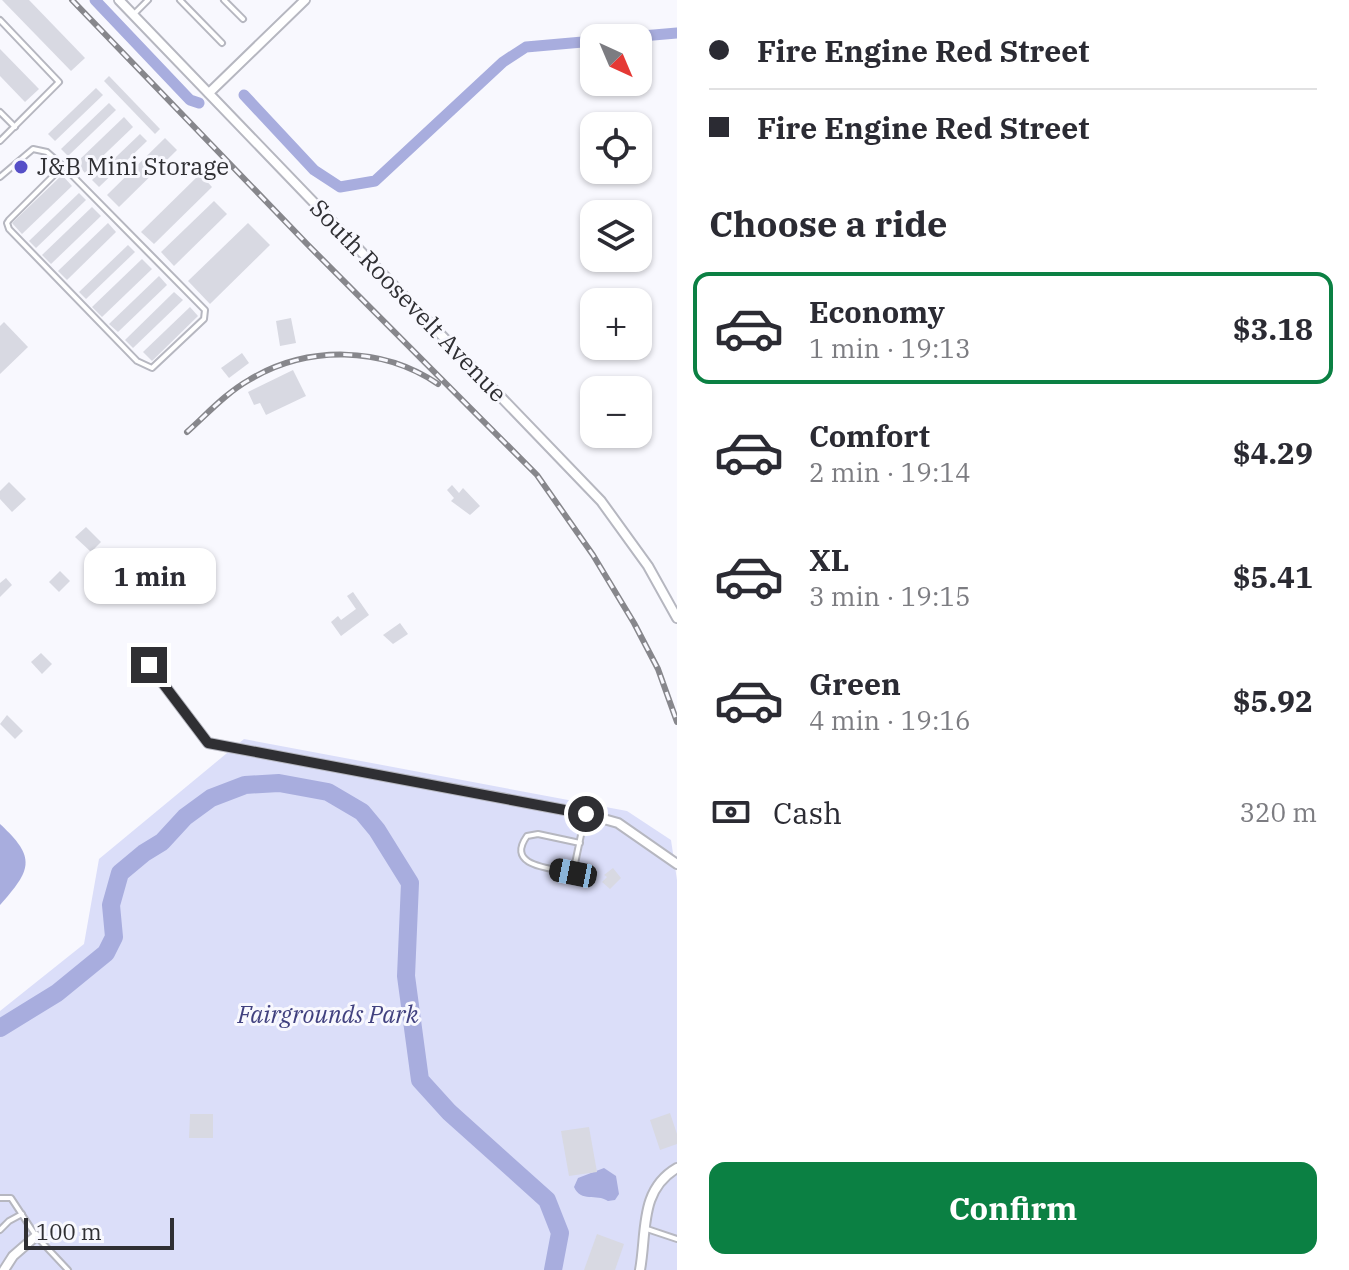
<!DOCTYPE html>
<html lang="en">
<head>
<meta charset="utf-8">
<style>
	body { margin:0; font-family:"IBM Plex Serif",serif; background:#f7f7f7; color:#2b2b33; height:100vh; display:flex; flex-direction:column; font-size:30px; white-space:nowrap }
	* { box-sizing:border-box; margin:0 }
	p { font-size:26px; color:#7c7c81 }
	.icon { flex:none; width:44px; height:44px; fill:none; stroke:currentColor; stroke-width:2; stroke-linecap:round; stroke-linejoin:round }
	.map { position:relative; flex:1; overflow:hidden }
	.sheet { display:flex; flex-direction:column; background:#fff; width:672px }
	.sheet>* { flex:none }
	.banner { display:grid; align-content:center; height:176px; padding:0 32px; background:#fff }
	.needle { width:52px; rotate:136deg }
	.tools { position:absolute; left:580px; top:24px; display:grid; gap:16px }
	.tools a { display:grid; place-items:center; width:72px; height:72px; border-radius:16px; background:#fff; box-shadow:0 2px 6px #0004; font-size:40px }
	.scale { position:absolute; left:24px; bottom:20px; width:150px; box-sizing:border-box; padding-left:8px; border:4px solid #2f2f33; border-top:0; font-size:22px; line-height:28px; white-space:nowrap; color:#2f2f33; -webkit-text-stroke:6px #f8f8fe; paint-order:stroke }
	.end { position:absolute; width:36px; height:36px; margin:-18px; border:10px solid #2f2f33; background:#fff; box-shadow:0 0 0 4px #fff }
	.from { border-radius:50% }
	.bubble { position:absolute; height:56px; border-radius:16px; background:#fff; box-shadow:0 2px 6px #0004; font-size:26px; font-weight:800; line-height:56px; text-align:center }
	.car { position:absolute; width:24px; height:48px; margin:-24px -12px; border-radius:10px; box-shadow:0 0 6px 2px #0007; background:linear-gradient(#222 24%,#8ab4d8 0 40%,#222 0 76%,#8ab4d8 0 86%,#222 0) }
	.banner b { display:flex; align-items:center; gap:28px; height:76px; font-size:30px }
	.banner b+b { border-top:2px solid #e1e1e2 }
	.banner i { width:20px; height:20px; background:#2b2b33 }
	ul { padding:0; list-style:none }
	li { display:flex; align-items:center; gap:24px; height:112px; margin:0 16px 12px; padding:0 16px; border:4px solid transparent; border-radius:16px }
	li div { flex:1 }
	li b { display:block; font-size:30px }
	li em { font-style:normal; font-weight:800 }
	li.selected { border-color:#0b8043 }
	li>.icon { width:72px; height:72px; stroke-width:1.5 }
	h2 { padding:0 32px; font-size:36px; line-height:96px }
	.pay { display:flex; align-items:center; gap:20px; height:88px; padding:0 32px; font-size:30px }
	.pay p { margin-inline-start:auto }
	.button { display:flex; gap:16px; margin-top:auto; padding:16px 32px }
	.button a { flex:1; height:92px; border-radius:16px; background:#0b8043; color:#fff; font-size:32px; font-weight:800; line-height:92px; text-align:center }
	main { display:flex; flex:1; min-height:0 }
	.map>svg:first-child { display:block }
	.green { fill:#dbdef9 }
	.water { fill:#a8adde }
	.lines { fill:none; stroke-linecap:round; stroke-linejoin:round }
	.canal { stroke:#a8adde; stroke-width:11 }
	.river { stroke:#a8adde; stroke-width:18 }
	.building { fill:#d8d9e2 }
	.service-casing { stroke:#b6b7c0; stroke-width:8 }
	.minor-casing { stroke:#b6b7c0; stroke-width:12 }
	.service { stroke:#fff; stroke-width:4 }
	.minor { stroke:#fff; stroke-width:8 }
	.rail-casing { stroke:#87878c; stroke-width:6 }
	.rail { stroke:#f8f8fe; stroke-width:3; stroke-dasharray:9; stroke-linecap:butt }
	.route { stroke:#2f2f33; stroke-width:10 }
	.poi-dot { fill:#564fc7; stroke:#f8f8fe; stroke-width:3 }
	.labels { text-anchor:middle; stroke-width:6; stroke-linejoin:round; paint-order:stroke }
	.poi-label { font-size:24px; fill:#2f2f33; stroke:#f8f8fe; text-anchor:start }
	.street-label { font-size:24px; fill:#2f2f33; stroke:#f8f8fe }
	.park-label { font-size:24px; font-style:italic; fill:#41417f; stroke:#f8f8fe }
</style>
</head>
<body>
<main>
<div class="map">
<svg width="677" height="1270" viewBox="0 0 677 1270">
	<rect width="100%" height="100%" fill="#f8f8fe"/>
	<path class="green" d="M244,739L627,811L671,840L677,880V1270H0V1011L84,944L99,859Z"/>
	<g class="water">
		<path d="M0,824C37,858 31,870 0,905Z"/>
		<path d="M604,1168L616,1176L619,1194L615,1200L608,1201C596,1193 581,1203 574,1187L578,1178Z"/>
	</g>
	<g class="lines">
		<g class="canal">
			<path d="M95,0L190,100L199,103"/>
			<path d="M619,38L677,33"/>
			<path d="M244,95L314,170L340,187L375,181L503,62L526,47L594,41"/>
		</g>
		<path class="river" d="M0,1028L57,993L106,953L114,937L111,905L120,873L144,853L162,842L185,817L211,798L245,785L279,783L328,792L362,812L377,830L410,883L406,976L420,1080L449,1112L547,1200L560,1233L553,1270"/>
	</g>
	<g class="building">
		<path d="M2,0H29L85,58L71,71Z"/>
		<path d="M0,49L39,89L25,102L0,76Z"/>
		<path d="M109,76L160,129L155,134L104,81Z"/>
		<path d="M96,88L103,95L55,141L48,134Z"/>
		<path d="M109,103L116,110L68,156L61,149Z"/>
		<path d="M124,117L133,127L85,173L76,163Z"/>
		<path d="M140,134L147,141L99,187L92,180Z"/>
		<path d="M165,138L177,150L119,207L107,195Z"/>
		<path d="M200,174L212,187L154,244L141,232Z"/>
		<path d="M62,175L72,186L22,234L12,223Z"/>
		<path d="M79,193L86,200L36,248L29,241Z"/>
		<path d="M214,201L227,214L174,266L161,252Z"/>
		<path d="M92,207L101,216L51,264L42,255Z"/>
		<path d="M108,223L116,232L67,280L58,271Z"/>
		<path d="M248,223L270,245L210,304L188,281Z"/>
		<path d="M128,245L135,252L86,299L79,292Z"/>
		<path d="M142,259L152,269L102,317L92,307Z"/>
		<path d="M159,276L167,285L118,332L109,324Z"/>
		<path d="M174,292L183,300L133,348L125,340Z"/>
		<path d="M190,307L198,316L152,361L143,352Z"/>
		<path d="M291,318L296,343L280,346L276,321Z"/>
		<path d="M4,322L28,347L0,374V326Z"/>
		<path d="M242,353L249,363L229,378L221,368Z"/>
		<path d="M293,370L306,396L266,415L260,403L254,405L248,392Z"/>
		<path d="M9,482L26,499L12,512L0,499V491Z"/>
		<path d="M452,485L459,493L463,488L480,506L470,515L451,501L454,498L447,490Z"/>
		<path d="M86,527L101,542L91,552L75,537Z"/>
		<path d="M60,571L70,581L59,592L49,582Z"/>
		<path d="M6,578L12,585L0,597V583Z"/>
		<path d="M353,592L369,615L341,636L331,622L338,616L341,620L356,609L347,596Z"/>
		<path d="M400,623L408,634L393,644L383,635Z"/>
		<path d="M41,653L52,664L42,674L31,662Z"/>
		<path d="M7,715L23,731L15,739L0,724Z"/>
		<path d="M613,868L621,878L610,889L602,882L607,877L604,875Z"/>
		<path d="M670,1113L677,1134V1144L660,1150L650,1120Z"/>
		<path d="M190,1114H213V1138H189Z"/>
		<path d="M589,1127L597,1172L569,1176L561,1131Z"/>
		<path d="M597,1234L624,1244L615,1270H584Z"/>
	</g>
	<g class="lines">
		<g class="service-casing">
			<g id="service">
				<path d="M180,0L222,43"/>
				<path d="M224,0L243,19"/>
				<path d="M135,13L148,0"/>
				<path d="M0,20L59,82L0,141"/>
				<path d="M0,112L15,127"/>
				<path d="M0,177L33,149L47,152L63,166L205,310L204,319L152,368L137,361L9,229L7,223L9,220L63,166"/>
				<path d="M580,843L538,834L527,836C505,867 551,868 573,873L585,816"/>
				<path d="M0,1198H11L36,1236L68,1270"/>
				<path d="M647,1229L677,1239"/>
				<path d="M0,1230L9,1221L22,1214"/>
			</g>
		</g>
		<g class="minor-casing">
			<g id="minor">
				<path d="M119,0L601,501L648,566L677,618"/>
				<path d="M209,93L305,0"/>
				<path d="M149,665L208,743L586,814L618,823L677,864"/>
				<path d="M4,1270L13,1256L36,1236"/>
				<path d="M640,1270C647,1232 639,1190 677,1168"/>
			</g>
		</g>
		<use href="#service" class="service"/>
		<use href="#minor" class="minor"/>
		<g class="rail-casing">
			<g id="rail">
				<path d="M72,0L308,245L537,475L593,555L634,623L658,669L677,722"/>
				<path d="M187,432C207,414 226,393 249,380C307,345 382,346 438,384"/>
			</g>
		</g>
		<use href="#rail" class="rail"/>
	</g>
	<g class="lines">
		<path class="route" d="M149,665L208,743L586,814"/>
	</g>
	<circle class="poi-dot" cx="21" cy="167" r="8"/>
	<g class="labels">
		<g class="poi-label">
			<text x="37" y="175">J&amp;B Mini Storage</text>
		</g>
		<g class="street-label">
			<text transform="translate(408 301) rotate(46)" y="8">South Roosevelt Avenue</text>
		</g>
		<g class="park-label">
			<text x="328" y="1023">Fairgrounds Park</text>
		</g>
	</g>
</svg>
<div class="tools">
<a><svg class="needle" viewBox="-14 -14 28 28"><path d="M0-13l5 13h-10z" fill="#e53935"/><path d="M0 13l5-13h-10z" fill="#7c7c81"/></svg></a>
<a><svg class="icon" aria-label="locate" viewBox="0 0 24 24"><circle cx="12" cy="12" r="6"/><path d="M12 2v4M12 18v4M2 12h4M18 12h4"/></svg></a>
<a><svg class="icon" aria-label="layers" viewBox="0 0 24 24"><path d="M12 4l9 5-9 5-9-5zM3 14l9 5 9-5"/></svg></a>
<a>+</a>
<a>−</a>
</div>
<div class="scale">100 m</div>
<i class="end from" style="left:586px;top:814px"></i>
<i class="end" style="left:149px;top:665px"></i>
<div class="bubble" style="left:84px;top:548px;width:132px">1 min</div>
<i class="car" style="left:573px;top:873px;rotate:281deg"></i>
</div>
<section class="sheet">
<div class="banner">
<b><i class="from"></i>Fire Engine Red Street</b>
<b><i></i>Fire Engine Red Street</b>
</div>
<h2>Choose a ride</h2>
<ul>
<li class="selected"><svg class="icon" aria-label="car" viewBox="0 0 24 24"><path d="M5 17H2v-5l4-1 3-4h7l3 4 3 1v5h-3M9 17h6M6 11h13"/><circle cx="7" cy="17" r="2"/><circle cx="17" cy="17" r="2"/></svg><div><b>Economy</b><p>1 min · 19:13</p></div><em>$3.18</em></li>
<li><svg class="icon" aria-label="car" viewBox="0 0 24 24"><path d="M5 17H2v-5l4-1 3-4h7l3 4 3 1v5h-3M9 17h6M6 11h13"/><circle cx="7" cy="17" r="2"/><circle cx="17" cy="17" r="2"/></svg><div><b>Comfort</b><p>2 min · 19:14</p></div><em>$4.29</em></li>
<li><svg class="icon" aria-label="car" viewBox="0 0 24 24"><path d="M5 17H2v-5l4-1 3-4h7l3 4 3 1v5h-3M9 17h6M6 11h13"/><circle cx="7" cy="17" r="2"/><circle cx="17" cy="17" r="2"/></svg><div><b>XL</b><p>3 min · 19:15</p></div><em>$5.41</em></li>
<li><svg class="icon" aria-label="car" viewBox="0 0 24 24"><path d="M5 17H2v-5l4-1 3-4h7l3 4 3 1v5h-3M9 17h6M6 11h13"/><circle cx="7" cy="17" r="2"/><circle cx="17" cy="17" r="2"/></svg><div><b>Green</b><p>4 min · 19:16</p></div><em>$5.92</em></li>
</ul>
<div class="pay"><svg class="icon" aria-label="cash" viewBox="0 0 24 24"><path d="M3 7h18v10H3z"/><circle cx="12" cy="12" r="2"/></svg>Cash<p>320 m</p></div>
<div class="button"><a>Confirm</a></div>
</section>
</main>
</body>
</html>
